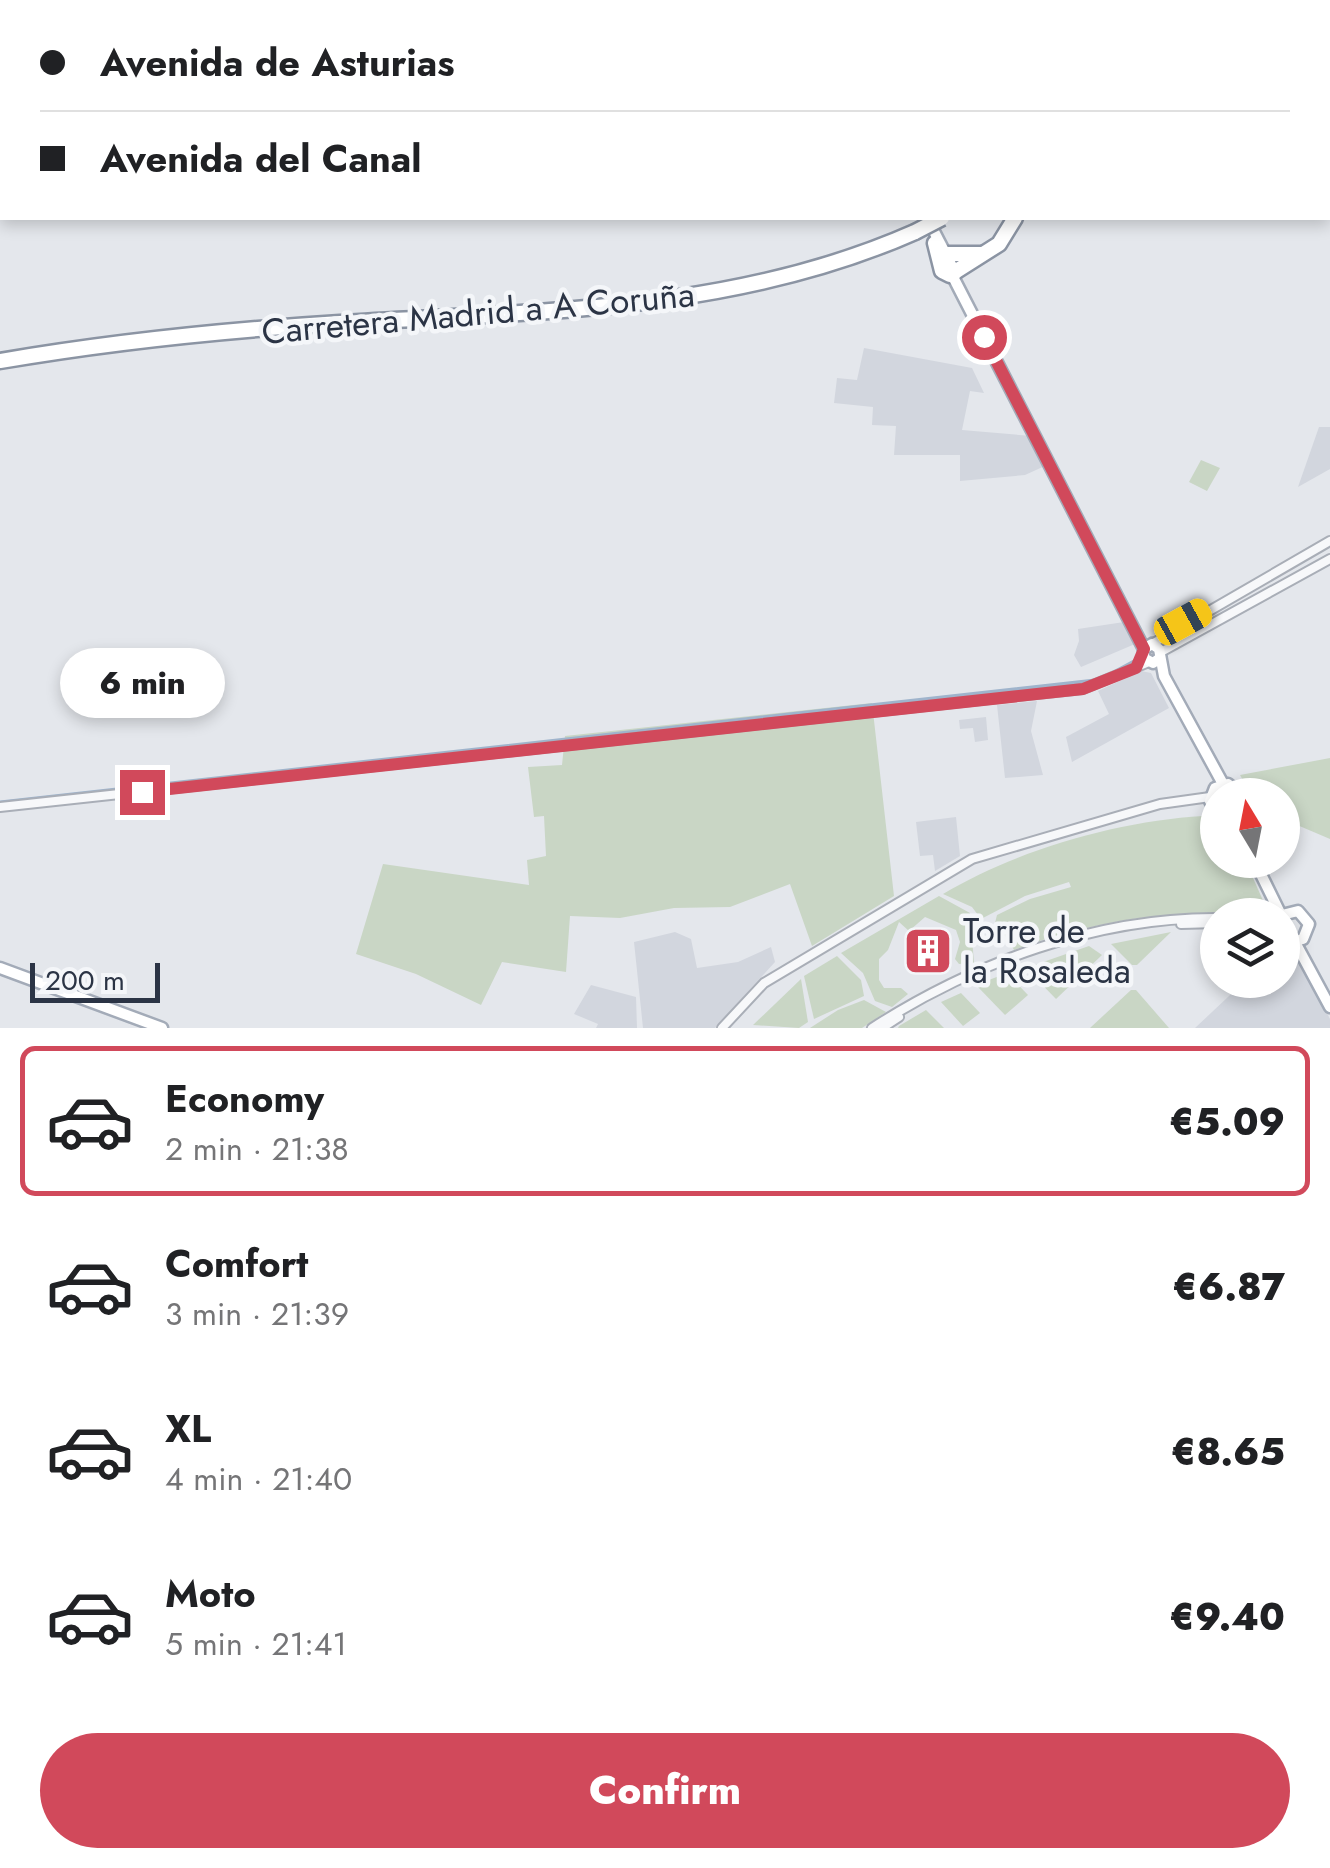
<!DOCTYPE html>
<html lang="en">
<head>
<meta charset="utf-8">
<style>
	body { margin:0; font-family:Jost,sans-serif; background:#f2f2f2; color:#202124; height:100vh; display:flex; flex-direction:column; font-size:38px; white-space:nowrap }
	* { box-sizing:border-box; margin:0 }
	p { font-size:32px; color:#757577 }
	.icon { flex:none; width:55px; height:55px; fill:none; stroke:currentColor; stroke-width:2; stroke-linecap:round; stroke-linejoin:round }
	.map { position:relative; height:1028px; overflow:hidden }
	.sheet { display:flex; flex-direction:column; background:#fff; flex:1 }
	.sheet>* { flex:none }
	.guide { position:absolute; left:0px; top:0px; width:1330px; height:220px; box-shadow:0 5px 15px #0003; display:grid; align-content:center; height:220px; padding:0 40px; background:#fff }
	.needle { width:65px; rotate:350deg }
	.fabs { position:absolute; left:1200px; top:778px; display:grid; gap:20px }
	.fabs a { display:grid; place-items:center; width:100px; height:100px; border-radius:50%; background:#fff; box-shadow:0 5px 15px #0003; font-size:50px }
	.scale { position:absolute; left:30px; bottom:25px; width:130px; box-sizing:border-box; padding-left:10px; border:5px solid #2b3445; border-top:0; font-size:28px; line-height:35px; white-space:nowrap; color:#2b3445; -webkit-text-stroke:8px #f4f6f9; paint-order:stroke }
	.end { position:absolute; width:45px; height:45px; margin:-22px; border:12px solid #d1495b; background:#fff; box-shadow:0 0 0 5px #fff }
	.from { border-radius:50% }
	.bubble { position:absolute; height:70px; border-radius:35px; background:#fff; box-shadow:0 5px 15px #0003; font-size:32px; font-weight:800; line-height:70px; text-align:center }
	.car { position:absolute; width:30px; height:60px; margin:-30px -15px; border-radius:12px; box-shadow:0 0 8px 2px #0007; background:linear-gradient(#f5c518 24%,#345 0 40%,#f5c518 0 76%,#345 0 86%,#f5c518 0) }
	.guide b { display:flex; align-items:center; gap:35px; height:95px; font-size:38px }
	.guide b+b { border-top:2px solid #e0e0e0 }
	.guide i { width:25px; height:25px; background:#202124 }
	ul { padding:18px 0 0; list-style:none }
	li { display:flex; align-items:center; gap:30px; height:150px; margin:0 20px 15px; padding:0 20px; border:5px solid transparent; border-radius:15px }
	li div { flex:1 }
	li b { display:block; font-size:38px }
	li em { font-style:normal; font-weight:800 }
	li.on { border-color:#d1495b }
	li>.icon { width:90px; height:90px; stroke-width:1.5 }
	.button { display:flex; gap:20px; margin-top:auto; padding:20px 40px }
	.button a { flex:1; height:115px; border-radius:60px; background:#d1495b; color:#fff; font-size:40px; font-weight:800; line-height:115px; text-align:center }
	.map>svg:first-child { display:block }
	.built { fill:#d2d6de }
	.green { fill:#c9d6c5 }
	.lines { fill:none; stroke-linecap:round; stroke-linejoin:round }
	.canal { stroke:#9fb4cc; stroke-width:5 }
	.minor-casing { stroke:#a9aeb7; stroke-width:12 }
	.major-casing { stroke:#a3abb8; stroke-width:15 }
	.highway-casing { stroke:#8b94a3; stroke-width:19 }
	.minor { stroke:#f7f8fa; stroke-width:8 }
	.major { stroke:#fff; stroke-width:10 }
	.highway { stroke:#fff; stroke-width:14 }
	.highway-bridge-casing { stroke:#8b94a3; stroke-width:19; stroke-linecap:butt }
	.highway-bridge { stroke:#fff; stroke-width:14 }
	.route { stroke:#d1495b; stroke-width:12 }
	.labels { text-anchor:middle; stroke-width:9; stroke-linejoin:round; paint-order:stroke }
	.street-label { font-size:35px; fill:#2b3445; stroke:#f4f6f9 }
	.poi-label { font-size:35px; fill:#2b3445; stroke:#f4f6f9; text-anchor:start }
</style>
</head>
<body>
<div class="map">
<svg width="1330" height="1028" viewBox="0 0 1330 1028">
	<rect width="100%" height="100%" fill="#e4e7ec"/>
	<g class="built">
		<path d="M864,348L972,368L984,393L970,391L962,430L1032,436L1047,465L1025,475L960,481V455H894L896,426L872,425L873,407L834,403L837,378L857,380Z"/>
		<path d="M1319,427H1330V469L1298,487Z"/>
		<path d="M1124,622L1135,644L1081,667L1074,655L1079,641L1078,629Z"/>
		<path d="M1141,671L1151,673L1169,708L1072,762L1066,737L1109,714L1098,691Z"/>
		<path d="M1037,701L1031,731L1043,775L1005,778L997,705Z"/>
		<path d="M986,717L988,740L975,742L973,728L960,729L959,720Z"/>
		<path d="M956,817L960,856L935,871L933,855L920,856L916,822Z"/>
		<path d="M675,932L691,939L697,968L738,962L771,947L775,962L715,1028H643L634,942Z"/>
		<path d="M1283,949L1296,952L1330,1019V1028H1195L1246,980H1282Z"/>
		<path d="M591,985L636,997L637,1028H596L598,1024L574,1014Z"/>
	</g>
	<g class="green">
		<path d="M1201,460L1220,468L1207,491L1189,482Z"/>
		<path d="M872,703L894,896L812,946L790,884L730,907L674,908L620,918L570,916L566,972L502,962L481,1005L416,974L356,954L383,864L529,885L527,860L546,856L544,816L534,817L528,767L562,765L565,736Z"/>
		<path d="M1330,758V839L1283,819L1282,795H1251L1240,775Z"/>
		<path d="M1203,816L1217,826L1218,860H1245L1269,914C1180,908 1096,919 1014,950L1007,937L993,931L997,915L1030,899L1071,887L1069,882L1025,896L981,919L972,907L943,894C1016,850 1118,821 1203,816Z"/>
		<path d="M939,896L970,913L974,963L959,964L955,959L960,942L956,930L925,917L909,931L899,922L888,950L879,959V980L884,988H901L908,994L892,1007L875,1001L863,973L841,953Z"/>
		<path d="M1171,932L1137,965H1132L1111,944Z"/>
		<path d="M1089,946L1102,955L1056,999L1026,968Z"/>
		<path d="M837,956L861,980L864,996L814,1019L804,976Z"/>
		<path d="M1007,973L1028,995L1005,1015L976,985Z"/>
		<path d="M801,979L808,1022L799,1028L753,1025Z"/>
		<path d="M1131,990H1136L1169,1028H1090Z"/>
		<path d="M961,993L980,1013L963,1026L941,1002Z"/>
		<path d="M864,1000L886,1012L862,1028H810L838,1010Z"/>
		<path d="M926,1010L944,1028H898L899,1026Z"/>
	</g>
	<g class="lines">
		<g class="canal">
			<path d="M1114,673L1138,660"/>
			<path d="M0,803L1095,681"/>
		</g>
		<g class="minor-casing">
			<g id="minor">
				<path d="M1152,644L1330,541"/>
				<path d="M1161,652L1330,559"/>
				<path d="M0,807L1083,689L1149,662"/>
				<path d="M1181,924L1218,923"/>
				<path d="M722,1028L764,983L972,859L1160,804L1210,797"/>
				<path d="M872,1028C973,963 1096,917 1218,918"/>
				<path d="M882,1028L899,1017"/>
			</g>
		</g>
		<g class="major-casing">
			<g id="major">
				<path d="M674,0L675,2"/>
				<path d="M814,0L816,2"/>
				<path d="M927,218L956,274"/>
				<path d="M950,271L1144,649V658L1153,663L1160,658"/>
				<path d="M1144,649L1152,644L1159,649L1164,676L1223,784"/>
				<path d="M1218,814L1210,801L1215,788L1228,784L1241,795"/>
				<path d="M1254,860L1281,915"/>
				<path d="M1282,915L1298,911L1309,924L1303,939L1291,942L1282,938"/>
				<path d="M1295,942L1330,1007"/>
				<path d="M0,968L162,1028"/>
			</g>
		</g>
		<g class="highway-casing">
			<g id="highway">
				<path d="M1328,97H1330"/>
				<path d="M935,243L942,271L950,275L999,244L1015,218"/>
				<path d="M945,254H981"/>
				<path d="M0,361C111,342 227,330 340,323C536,311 732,313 915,232"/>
			</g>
		</g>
		<use href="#minor" class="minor"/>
		<use href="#major" class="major"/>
		<use href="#highway" class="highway"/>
		<g class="highway-bridge-casing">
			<path id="highway-bridge" d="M915,232L942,218"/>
		</g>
		<use href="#highway-bridge" class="highway-bridge"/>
	</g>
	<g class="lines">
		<path class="route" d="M142,792L1083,689L1136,668L1144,649L984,337"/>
	</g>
	<defs>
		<g id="building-square" transform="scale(2.5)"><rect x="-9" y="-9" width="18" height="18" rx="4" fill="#d1495b" stroke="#f4f6f9"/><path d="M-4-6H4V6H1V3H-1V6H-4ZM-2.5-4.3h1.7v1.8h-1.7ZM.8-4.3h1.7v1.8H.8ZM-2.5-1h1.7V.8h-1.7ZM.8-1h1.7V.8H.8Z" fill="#fff"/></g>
	</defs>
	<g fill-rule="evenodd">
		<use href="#building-square" x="928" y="951"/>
	</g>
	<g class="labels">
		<g class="street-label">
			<text transform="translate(478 313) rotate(-5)" y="12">Carretera Madrid a A Coruña</text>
		</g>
		<g class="poi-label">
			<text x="963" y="943">Torre de<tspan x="963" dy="40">la Rosaleda</tspan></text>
		</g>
	</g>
</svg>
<div class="fabs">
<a><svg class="needle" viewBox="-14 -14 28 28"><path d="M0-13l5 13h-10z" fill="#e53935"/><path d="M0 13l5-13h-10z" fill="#757577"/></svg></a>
<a><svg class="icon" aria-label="layers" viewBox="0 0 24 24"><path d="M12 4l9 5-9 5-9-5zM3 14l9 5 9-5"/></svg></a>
</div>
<div class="scale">200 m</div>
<i class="end from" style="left:984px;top:337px"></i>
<i class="end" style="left:142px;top:792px"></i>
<div class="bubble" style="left:60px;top:648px;width:165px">6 min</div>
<i class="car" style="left:1183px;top:622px;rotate:61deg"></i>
<div class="guide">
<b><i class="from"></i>Avenida de Asturias</b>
<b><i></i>Avenida del Canal</b>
</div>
</div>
<section class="sheet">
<ul>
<li class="on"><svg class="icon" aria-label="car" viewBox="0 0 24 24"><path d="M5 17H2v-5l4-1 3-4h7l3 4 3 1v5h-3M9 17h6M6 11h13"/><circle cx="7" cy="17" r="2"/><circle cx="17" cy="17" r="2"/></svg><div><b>Economy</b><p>2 min · 21:38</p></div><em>€5.09</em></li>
<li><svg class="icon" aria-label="car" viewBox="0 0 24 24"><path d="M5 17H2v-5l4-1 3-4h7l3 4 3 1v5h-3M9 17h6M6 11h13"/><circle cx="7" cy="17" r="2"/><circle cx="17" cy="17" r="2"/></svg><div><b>Comfort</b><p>3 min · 21:39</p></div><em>€6.87</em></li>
<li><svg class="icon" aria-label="car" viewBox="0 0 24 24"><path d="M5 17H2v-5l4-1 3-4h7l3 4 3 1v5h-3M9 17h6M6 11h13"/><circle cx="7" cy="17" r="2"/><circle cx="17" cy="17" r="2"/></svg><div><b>XL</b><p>4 min · 21:40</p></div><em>€8.65</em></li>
<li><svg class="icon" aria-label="car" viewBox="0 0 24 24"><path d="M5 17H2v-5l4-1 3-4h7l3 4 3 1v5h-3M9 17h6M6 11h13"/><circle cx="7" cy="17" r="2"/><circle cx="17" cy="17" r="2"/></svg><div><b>Moto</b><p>5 min · 21:41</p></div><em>€9.40</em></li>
</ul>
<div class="button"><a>Confirm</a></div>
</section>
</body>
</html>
